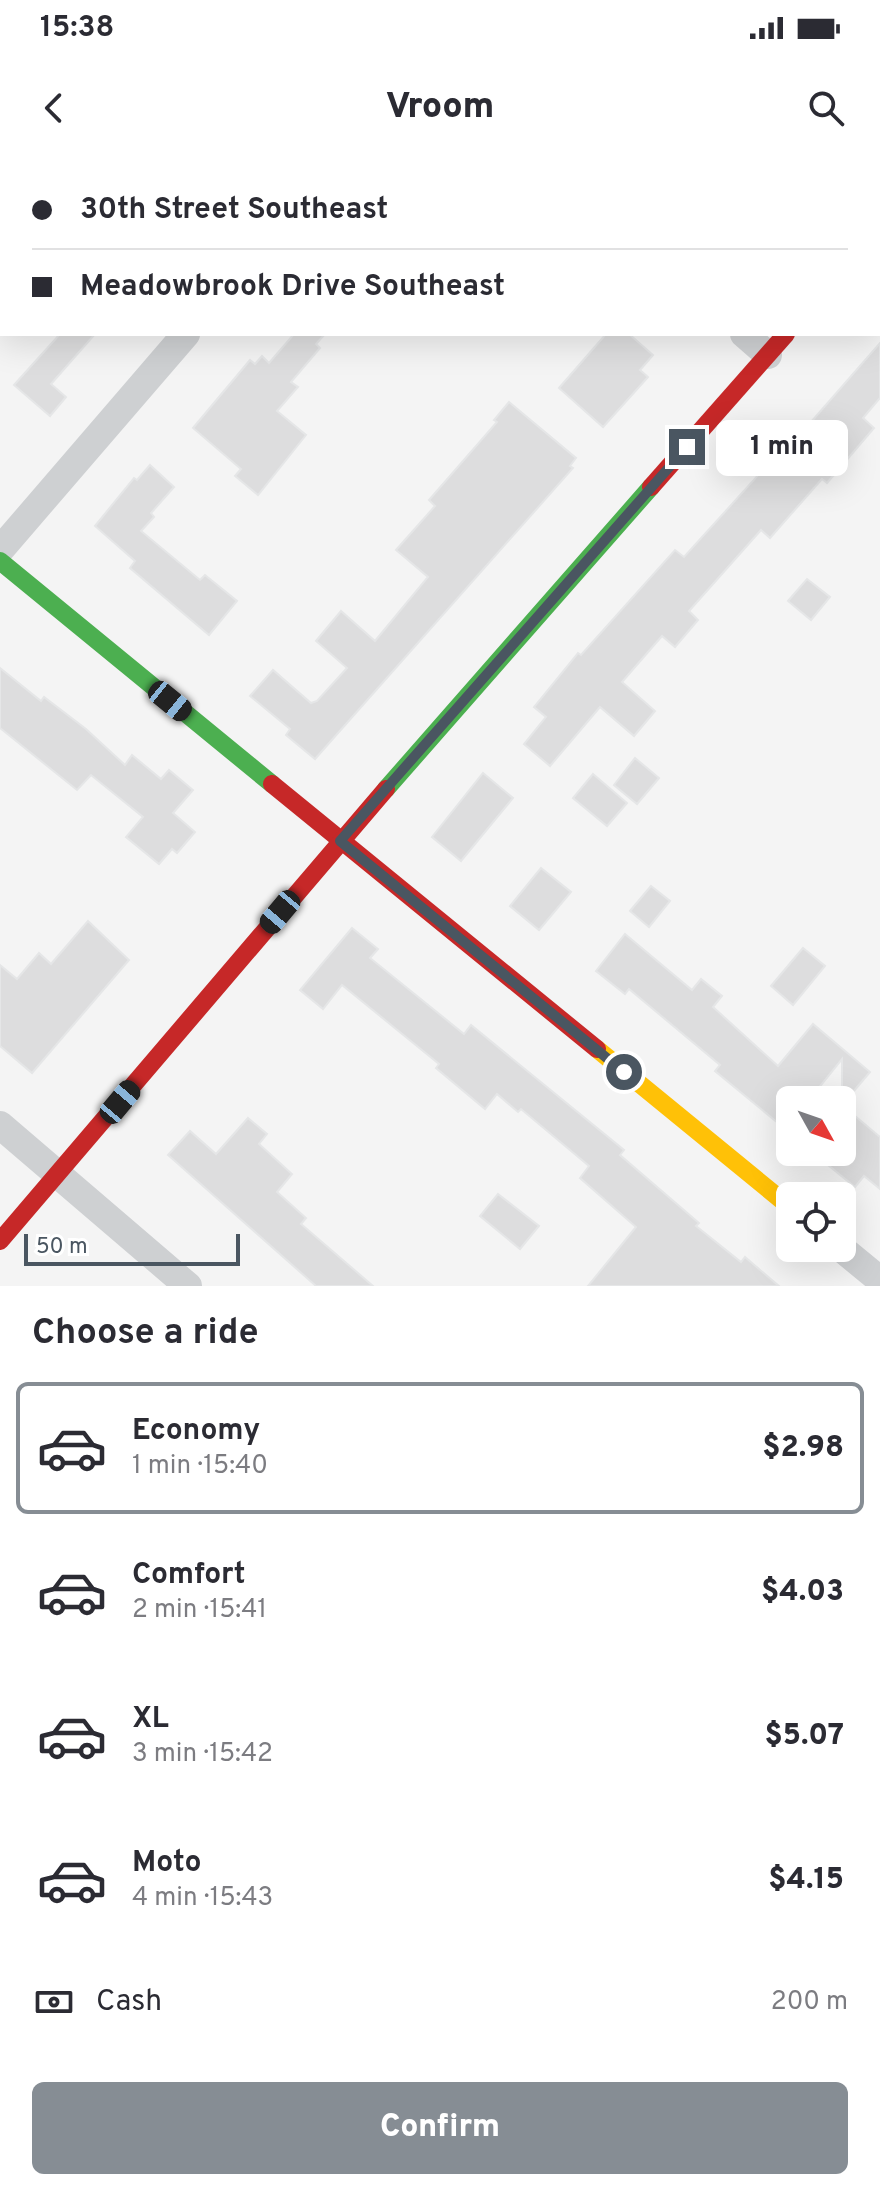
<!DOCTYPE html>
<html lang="en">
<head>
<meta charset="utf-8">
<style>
	body { margin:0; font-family:Overpass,sans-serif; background:#f2f2f3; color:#2b2b33; height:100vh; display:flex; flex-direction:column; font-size:30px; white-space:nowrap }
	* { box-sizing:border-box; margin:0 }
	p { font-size:26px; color:#7c7c81 }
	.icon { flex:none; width:44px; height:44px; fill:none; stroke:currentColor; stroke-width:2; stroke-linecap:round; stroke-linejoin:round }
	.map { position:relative; height:1126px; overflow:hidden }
	.side { display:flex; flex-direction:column; background:#fff; flex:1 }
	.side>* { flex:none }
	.guide { position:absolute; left:0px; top:0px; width:880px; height:176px; box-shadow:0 8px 32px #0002; display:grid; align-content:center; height:176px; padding:0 32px; background:#fff }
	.needle { width:52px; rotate:130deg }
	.fabs { position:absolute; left:776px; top:926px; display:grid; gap:16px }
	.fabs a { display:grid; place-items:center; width:80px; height:80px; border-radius:12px; background:#fff; box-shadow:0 8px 32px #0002; font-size:40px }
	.scale { position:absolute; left:24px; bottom:20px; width:216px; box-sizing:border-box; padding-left:8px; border:4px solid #4a5661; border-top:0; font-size:22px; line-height:28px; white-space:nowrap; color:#4a5661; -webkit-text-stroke:6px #fff; paint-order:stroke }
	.end { position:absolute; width:36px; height:36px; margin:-18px; border:10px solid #4a5661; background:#fff; box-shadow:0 0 0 4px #fff }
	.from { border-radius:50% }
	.bubble { position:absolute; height:56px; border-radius:12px; background:#fff; box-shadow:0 8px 32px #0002; font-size:26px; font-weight:800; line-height:56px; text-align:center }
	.car { position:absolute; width:24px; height:48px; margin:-24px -12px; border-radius:10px; box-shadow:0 0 6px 2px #0007; background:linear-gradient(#222 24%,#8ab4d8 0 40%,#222 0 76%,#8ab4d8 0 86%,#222 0) }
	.guide b { display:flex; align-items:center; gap:28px; height:76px; font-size:30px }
	.guide b+b { border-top:2px solid #e1e1e2 }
	.guide i { width:20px; height:20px; background:#2b2b33 }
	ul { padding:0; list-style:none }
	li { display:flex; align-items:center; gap:24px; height:132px; margin:0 16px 12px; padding:0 16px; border:4px solid transparent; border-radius:12px }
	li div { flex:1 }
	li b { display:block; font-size:30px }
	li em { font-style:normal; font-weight:800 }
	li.selected { border-color:#868d94 }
	li>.icon { width:72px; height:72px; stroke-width:1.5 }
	h2 { padding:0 32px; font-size:36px; line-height:96px }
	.pay { display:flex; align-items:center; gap:20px; height:88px; padding:0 32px; font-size:30px }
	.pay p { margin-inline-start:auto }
	.primary-button { display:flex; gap:16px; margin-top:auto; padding:16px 32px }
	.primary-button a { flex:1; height:92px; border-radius:12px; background:#868d94; color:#fff; font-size:32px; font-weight:800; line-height:92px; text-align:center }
	.status { display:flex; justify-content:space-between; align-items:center; height:56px; padding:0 40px; background:#fff; direction:ltr }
	.status svg { height:22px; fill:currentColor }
	header { display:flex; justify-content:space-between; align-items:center; height:104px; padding:0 32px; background:#fff; font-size:36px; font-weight:800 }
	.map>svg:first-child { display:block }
	.building { fill:#ddddde; stroke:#e5e6e7; stroke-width:2 }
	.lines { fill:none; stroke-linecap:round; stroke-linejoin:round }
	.street { stroke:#ced0d2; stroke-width:28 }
	.fast { stroke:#4caf50; stroke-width:18 }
	.slow { stroke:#ffc107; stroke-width:18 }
	.jam { stroke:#c62828; stroke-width:18 }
	.route { stroke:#4a5661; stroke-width:10 }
</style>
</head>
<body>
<div class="status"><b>15:38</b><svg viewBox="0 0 49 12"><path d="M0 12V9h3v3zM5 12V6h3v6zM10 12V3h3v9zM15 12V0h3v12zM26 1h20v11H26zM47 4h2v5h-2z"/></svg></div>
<header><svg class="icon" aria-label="back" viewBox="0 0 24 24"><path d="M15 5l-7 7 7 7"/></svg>Vroom<svg class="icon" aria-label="search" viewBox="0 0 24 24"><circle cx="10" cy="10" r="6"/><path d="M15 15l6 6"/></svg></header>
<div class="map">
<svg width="880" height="1126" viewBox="0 0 880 1126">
	<rect width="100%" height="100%" fill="#f4f4f4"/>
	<g class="building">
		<path d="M60,174H95L51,224L66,237L50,256L14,225Z"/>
		<path d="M294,174H325L316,184L320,188L291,222L298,227L277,251L306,275L258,335L235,316L241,309L193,268L250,200L255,204L262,196L269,203Z"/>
		<path d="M606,174H629L653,195L640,210L648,217L603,267L559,228Z"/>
		<path d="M880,183V238L863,258L874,268L827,323L822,319L770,378L761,370L689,451L698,460L675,487L662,476L622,522L655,551L634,576L600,547L550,606L524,584L546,557L534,547L578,493L581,495L675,390L684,397L770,302L778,309L808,274L804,270Z"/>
		<path d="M509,242L576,298L570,306L573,308L315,599L286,575L290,569L250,536L273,510L311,543L317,541L347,508L316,481L341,451L375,481L428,417L396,390L435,346L429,340L497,262L494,260Z"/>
		<path d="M150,305L174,327L151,353L154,357L141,371L200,420L205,415L237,441L209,475L130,408L135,401L95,366L134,318L137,320Z"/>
		<path d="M807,419L830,437L811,460L788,441Z"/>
		<path d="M0,508L41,541L44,537L86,569L125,605L132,595L161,619L169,610L193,630L173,653L195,672L177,693L172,689L159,704L126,677L143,657L91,615L77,630L0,568Z"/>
		<path d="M635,598L659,618L637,644L614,625Z"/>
		<path d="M483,613L513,638L461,701L432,677Z"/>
		<path d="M593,614L627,643L607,666L573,638Z"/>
		<path d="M541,708L571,732L539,770L510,746Z"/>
		<path d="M651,726L670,741L649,767L630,751Z"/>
		<path d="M88,761L129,800L32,913L0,886V805L17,819L39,793L51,804Z"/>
		<path d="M352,768L378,789L370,798L464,874L471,865L624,990L620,995L699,1063L696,1066L741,1102L745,1097L779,1126H588L636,1067L580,1018L589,1006L521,949L518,952L497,934L485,949L436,908L439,904L342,825L323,849L300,830Z"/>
		<path d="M625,774L692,830L701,819L722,836L713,847L778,906L813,864L870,912L842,945L880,977V1029L864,1016L855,1027L812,992H842V899L809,940H790V973L715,911L720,905L629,829L625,834L596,811Z"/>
		<path d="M803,788L825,806L793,845L771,826Z"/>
		<path d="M248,958L267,974L259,984L292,1014L277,1032L306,1058L301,1064L373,1126H316L168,995L190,971L216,994Z"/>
		<path d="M498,1034L539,1066L520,1089L480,1056Z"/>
	</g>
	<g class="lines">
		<g class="street">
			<path d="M534,0L536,2"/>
			<path d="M333,2L335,0"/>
			<path d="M878,68L880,66"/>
			<path d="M744,174L768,195"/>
			<path d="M0,390L186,174"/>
			<path d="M0,965L188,1126"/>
			<path d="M841,1088L880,1120"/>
		</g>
		<g class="fast">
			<path d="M0,401L272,624"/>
			<path d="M386,629L651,327"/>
		</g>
		<path class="slow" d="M597,889L790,1047"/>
		<g class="jam">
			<path d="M651,327L786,174"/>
			<path d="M272,624L597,889"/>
			<path d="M0,1081L386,629"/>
		</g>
	</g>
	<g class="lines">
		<path class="route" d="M624,912L340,681L687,287"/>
	</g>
</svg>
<div class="fabs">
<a><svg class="needle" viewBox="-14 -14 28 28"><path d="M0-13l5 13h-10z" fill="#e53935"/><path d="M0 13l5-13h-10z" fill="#7c7c81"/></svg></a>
<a><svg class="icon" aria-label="locate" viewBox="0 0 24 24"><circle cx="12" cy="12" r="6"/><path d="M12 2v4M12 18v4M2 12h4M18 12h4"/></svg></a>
</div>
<div class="scale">50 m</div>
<i class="end from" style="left:624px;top:912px"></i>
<i class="end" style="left:687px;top:287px"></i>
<div class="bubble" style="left:716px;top:260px;width:132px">1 min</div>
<i class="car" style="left:170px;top:541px;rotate:129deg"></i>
<i class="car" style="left:280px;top:752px;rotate:220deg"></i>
<i class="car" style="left:120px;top:942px;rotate:40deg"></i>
<div class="guide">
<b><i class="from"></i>30th Street Southeast</b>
<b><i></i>Meadowbrook Drive Southeast</b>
</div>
</div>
<section class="side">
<h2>Choose a ride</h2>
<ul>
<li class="selected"><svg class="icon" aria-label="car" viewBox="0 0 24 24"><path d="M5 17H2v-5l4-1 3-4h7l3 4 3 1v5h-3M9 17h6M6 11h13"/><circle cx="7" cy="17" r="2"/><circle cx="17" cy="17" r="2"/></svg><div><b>Economy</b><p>1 min · 15:40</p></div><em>$2.98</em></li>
<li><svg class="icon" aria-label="car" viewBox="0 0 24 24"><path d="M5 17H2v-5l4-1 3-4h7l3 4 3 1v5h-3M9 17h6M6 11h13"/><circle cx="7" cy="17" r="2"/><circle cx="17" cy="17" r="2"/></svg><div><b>Comfort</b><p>2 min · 15:41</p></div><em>$4.03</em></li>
<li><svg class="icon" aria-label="car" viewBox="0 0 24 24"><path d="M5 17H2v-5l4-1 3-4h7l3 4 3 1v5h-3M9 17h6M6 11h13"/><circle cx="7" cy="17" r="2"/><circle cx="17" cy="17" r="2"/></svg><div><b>XL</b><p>3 min · 15:42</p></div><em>$5.07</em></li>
<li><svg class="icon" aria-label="car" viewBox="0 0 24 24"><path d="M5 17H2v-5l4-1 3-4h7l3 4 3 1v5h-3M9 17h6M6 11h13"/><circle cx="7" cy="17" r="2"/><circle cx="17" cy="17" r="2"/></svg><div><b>Moto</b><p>4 min · 15:43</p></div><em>$4.15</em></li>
</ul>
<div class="pay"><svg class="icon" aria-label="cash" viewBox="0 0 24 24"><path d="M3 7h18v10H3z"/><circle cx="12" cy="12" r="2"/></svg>Cash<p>200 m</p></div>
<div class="primary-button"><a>Confirm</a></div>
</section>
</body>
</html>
